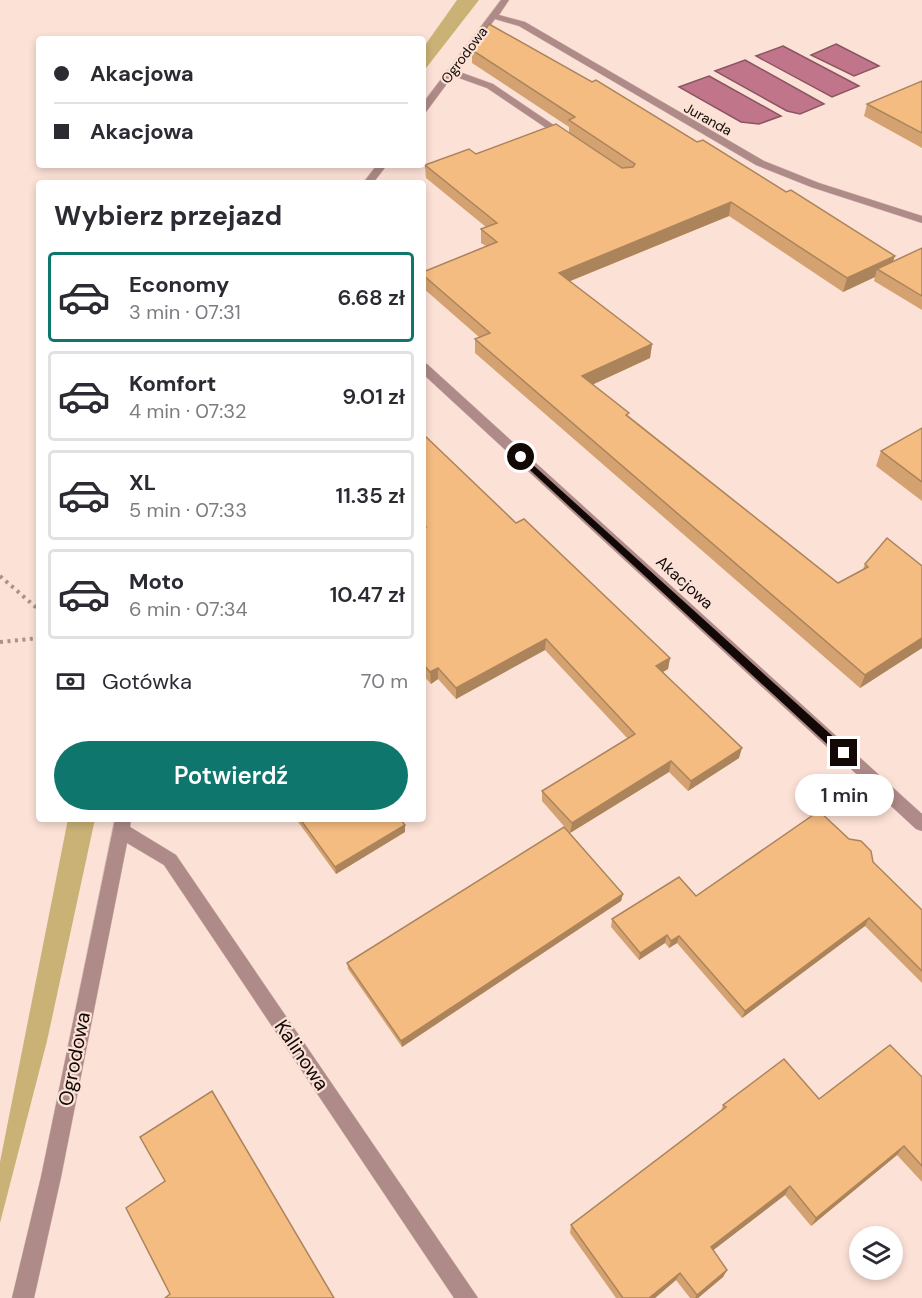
<!DOCTYPE html>
<html lang="pl">
<head>
<meta charset="utf-8">
<style>
	body { margin:0; font-family:"DM Sans",sans-serif; background:#f7f7f7; color:#2b2b33; height:100vh; display:flex; flex-direction:column; font-size:22px; white-space:nowrap }
	* { box-sizing:border-box; margin:0 }
	p { font-size:20px; color:#7c7c81 }
	.icon { flex:none; width:33px; height:33px; fill:none; stroke:currentColor; stroke-width:2; stroke-linecap:round; stroke-linejoin:round }
	.map { position:relative; flex:1; overflow:hidden }
	.details { position:absolute; left:36px; top:180px; width:390px; height:642px; display:flex; flex-direction:column; background:#fff; border-radius:6px; box-shadow:0 3px 9px #0003 }
	.details>* { flex:none }
	.guide { position:absolute; left:36px; top:36px; width:390px; height:132px; border-radius:6px; box-shadow:0 3px 9px #0003; display:grid; align-content:center; height:132px; padding:0 18px; background:#fff }
	.tools { position:absolute; left:849px; top:1226px; display:grid; gap:12px }
	.tools a { display:grid; place-items:center; width:54px; height:54px; border-radius:50%; background:#fff; box-shadow:0 3px 9px #0003; font-size:30px }
	.end { position:absolute; width:27px; height:27px; margin:-14px; border:8px solid #120906; background:#fff; box-shadow:0 0 0 3px #fff }
	.from { border-radius:50% }
	.bubble { position:absolute; height:42px; border-radius:21px; background:#fff; box-shadow:0 3px 9px #0003; font-size:20px; font-weight:600; line-height:42px; text-align:center }
	.guide b { display:flex; align-items:center; gap:21px; height:57px; font-size:22px }
	.guide b+b { border-top:2px solid #e1e1e2 }
	.guide i { width:15px; height:15px; background:#2b2b33 }
	ul { padding:0; list-style:none }
	li { display:flex; align-items:center; gap:18px; height:90px; margin:0 12px 9px; padding:0 6px; border:3px solid #e1e1e2; border-radius:6px }
	li div { flex:1 }
	li b { display:block; font-size:22px }
	li em { font-style:normal; font-weight:600 }
	li.on { border-color:#0f766e }
	li>.icon { width:54px; height:54px; stroke-width:1.5 }
	h2 { padding:0 18px; font-size:27px; line-height:72px }
	.pay { display:flex; align-items:center; gap:15px; height:66px; padding:0 18px; font-size:22px }
	.pay p { margin-inline-start:auto }
	.action { display:flex; gap:12px; margin-top:auto; padding:12px 18px }
	.action a { flex:1; height:69px; border-radius:36px; background:#0f766e; color:#fff; font-size:24px; font-weight:600; line-height:69px; text-align:center }
	.map>svg:first-child { display:block }
	.green { fill:#cab277 }
	.water { fill:#c0758b; stroke:#8c5563; stroke-width:1.5 }
	.lines { fill:none; stroke-linecap:round; stroke-linejoin:round }
	.lane-casing { stroke:#d7beb5; stroke-width:1 }
	.street-casing { stroke:#d7beb5; stroke-width:1 }
	.path { stroke:#a7938b; stroke-width:4; stroke-dasharray:3 4.5; stroke-linecap:butt }
	.lane { fill:#ae8a88; fill-rule:evenodd }
	.street { fill:#ae8a88; fill-rule:evenodd }
	.wall { fill:#d3a270 }
	.shaded-wall { fill:#ac845b }
	.building { fill:#f5bc82; stroke:#ac845b; stroke-width:1.5 }
	.route { fill:#120906 }
	.labels { text-anchor:middle; stroke-width:4.5; stroke-linejoin:round; paint-order:stroke }
	.far-street-label { font-size:14px; fill:#120906; stroke:#fce1d6 }
	.street-label { font-size:16px; fill:#120906; stroke:#fce1d6 }
	.near-street-label { font-size:20px; fill:#120906; stroke:#fce1d6 }
</style>
</head>
<body>
<div class="map">
<svg width="922" height="1298" viewBox="0 0 922 1298">
	<rect width="100%" height="100%" fill="#fce1d6"/>
	<g class="green">
		<path d="M457,0H479L423,72V48Z"/>
		<path d="M68,819H95L47,1041L0,1223V1162Z"/>
	</g>
	<g class="water">
		<path d="M836,44L879,66L854,76L811,55Z"/>
		<path d="M783,46L859,86L832,97L756,56Z"/>
		<path d="M745,60L824,104L800,114L787,111L715,71Z"/>
		<path d="M709,76L781,116L759,124L741,122L679,87Z"/>
	</g>
	<g class="lines">
		<g class="lane-casing">
			<path id="lane" d="M448,70H454L493,84L573,138L564,140L487,88L448,74Z"/>
		</g>
		<g class="street-casing">
			<g id="street">
				<path d="M501,0H509L499,15L525,22L764,161L819,183L922,216V223L811,187L756,165L519,26L495,19L426,112L423,113V103Z"/>
				<path d="M377,165H387L373,183H363Z"/>
				<path d="M423,363L427,364L922,814V831L916,829L423,374Z"/>
				<path d="M115,819H131L130,827L176,855L478,1298H454L164,865L127,843L61,1177L34,1298H12L41,1177Z"/>
			</g>
		</g>
		<g class="path">
			<path d="M0,576L39,610"/>
			<path d="M0,642L39,638"/>
		</g>
		<use href="#lane" class="lane"/>
		<use href="#street" class="street"/>
	</g>
	<g class="wall">
		<path d="M472,50L893,262L922,248V310L874,281L875,277L843,292L729,216L570,281L652,344L650,358L593,384L629,416L838,583L863,569L865,564L922,566V648L860,688L475,353V339L479,337L423,288V272L486,246L481,243V229L486,227L426,178L425,165L569,132V127L472,63Z"/>
		<path d="M922,81V148L864,116L867,104Z"/>
		<path d="M922,428V501L876,466L881,451Z"/>
		<path d="M423,434L516,523L670,658L668,669L663,672L739,758L688,791L669,772L570,833L542,801V791L628,739L545,650L456,699L438,679L431,684L423,675Z"/>
		<path d="M296,819H400L405,832L336,874Z"/>
		<path d="M873,862L922,910V983L865,926L742,1018L677,943L669,948L665,943L639,960L611,927L612,919L696,896Z"/>
		<path d="M623,894L621,901L402,1047L348,969L347,963Z"/>
		<path d="M922,1077V1182L897,1155L811,1226L785,1195L713,1250L727,1270L723,1277L698,1298H690L676,1280L655,1298H616L570,1233L571,1225L721,1111L723,1105L819,1099Z"/>
	</g>
	<g class="shaded-wall">
		<path d="M731,202L729,216L558,286L559,273Z"/>
		<path d="M895,256L890,270L877,269L875,277L843,292L847,278Z"/>
		<path d="M652,344L650,358L581,390L582,376Z"/>
		<path d="M922,638V648L860,688L865,675Z"/>
		<path d="M546,639L545,650L456,699V688Z"/>
		<path d="M670,658L668,669L654,677L656,666Z"/>
		<path d="M438,668V679L431,684L430,672Z"/>
		<path d="M742,748L739,758L688,791L691,781Z"/>
		<path d="M671,761L669,772L570,833L572,823Z"/>
		<path d="M405,825V832L336,874L335,867Z"/>
		<path d="M623,894L621,901L402,1047L401,1041Z"/>
		<path d="M869,918L865,926L742,1018L745,1011Z"/>
		<path d="M667,935L665,943L639,960L640,953Z"/>
		<path d="M679,936L677,943L669,948L671,941Z"/>
		<path d="M904,1146L897,1155L811,1226L816,1218Z"/>
		<path d="M790,1186L785,1195L707,1255L711,1247Z"/>
		<path d="M727,1270L723,1277L698,1298H695L697,1295Z"/>
		<path d="M680,1273L676,1280L655,1298H649Z"/>
	</g>
	<g class="building">
		<path d="M489,24L592,82L596,80L697,142L703,140L786,192L791,190L895,256L847,278L731,202L559,273L652,344L582,376L629,413L626,415L838,583L868,567L865,564L887,538L922,566V638L865,675L475,339L490,333L423,275V272L497,242L481,229L497,223L425,165L469,149L476,154L556,124L622,168L633,167L635,164L569,120L575,117L472,50Z"/>
		<path d="M922,81V133L867,104Z"/>
		<path d="M922,248V296L877,269Z"/>
		<path d="M922,428V482L881,451Z"/>
		<path d="M423,434L516,523L524,519L670,658L656,666L742,748L691,781L671,761L572,823L542,791L635,734L546,639L456,688L438,668L430,672L423,664V528L426,527L423,524Z"/>
		<path d="M819,811L849,839L861,841L871,851L873,862L922,910V971L869,918L745,1011L679,936L671,941L667,935L640,953L612,919L679,877L696,896Z"/>
		<path d="M300,819H400L405,825L335,867Z"/>
		<path d="M564,827L623,894L401,1041L347,963Z"/>
		<path d="M890,1045L922,1077V1166L904,1146L816,1218L790,1186L711,1247L727,1270L697,1295L680,1273L649,1298H623L571,1225L726,1107L723,1105L784,1059L819,1099Z"/>
		<path d="M212,1091L334,1298H165L170,1294L126,1208L165,1181L140,1137Z"/>
	</g>
	<path class="route" d="M521,454L848,750V756H840L518,459V455Z"/>
	<g class="labels">
		<g class="far-street-label">
			<text transform="translate(464 55) rotate(-53)" y="5">Ogrodowa</text>
			<text transform="translate(708 119) rotate(29)" y="5">Juranda</text>
		</g>
		<g class="street-label">
			<text transform="translate(685 582) rotate(42)" y="6">Akacjowa</text>
		</g>
		<g class="near-street-label">
			<text transform="translate(302 1055) rotate(56)" y="7">Kalinowa</text>
			<text transform="translate(74 1059) rotate(-79)" y="7">Ogrodowa</text>
		</g>
	</g>
</svg>
<div class="tools">
<a><svg class="icon" aria-label="layers" viewBox="0 0 24 24"><path d="M12 4l9 5-9 5-9-5zM3 14l9 5 9-5"/></svg></a>
</div>
<i class="end from" style="left:521px;top:457px"></i>
<i class="end" style="left:844px;top:753px"></i>
<div class="bubble" style="left:795px;top:774px;width:99px">1 min</div>
<div class="guide">
<b><i class="from"></i>Akacjowa</b>
<b><i></i>Akacjowa</b>
</div>
<section class="details">
<h2>Wybierz przejazd</h2>
<ul>
<li class="on"><svg class="icon" aria-label="car" viewBox="0 0 24 24"><path d="M5 17H2v-5l4-1 3-4h7l3 4 3 1v5h-3M9 17h6M6 11h13"/><circle cx="7" cy="17" r="2"/><circle cx="17" cy="17" r="2"/></svg><div><b>Economy</b><p>3 min · 07:31</p></div><em>6.68 zł</em></li>
<li><svg class="icon" aria-label="car" viewBox="0 0 24 24"><path d="M5 17H2v-5l4-1 3-4h7l3 4 3 1v5h-3M9 17h6M6 11h13"/><circle cx="7" cy="17" r="2"/><circle cx="17" cy="17" r="2"/></svg><div><b>Komfort</b><p>4 min · 07:32</p></div><em>9.01 zł</em></li>
<li><svg class="icon" aria-label="car" viewBox="0 0 24 24"><path d="M5 17H2v-5l4-1 3-4h7l3 4 3 1v5h-3M9 17h6M6 11h13"/><circle cx="7" cy="17" r="2"/><circle cx="17" cy="17" r="2"/></svg><div><b>XL</b><p>5 min · 07:33</p></div><em>11.35 zł</em></li>
<li><svg class="icon" aria-label="car" viewBox="0 0 24 24"><path d="M5 17H2v-5l4-1 3-4h7l3 4 3 1v5h-3M9 17h6M6 11h13"/><circle cx="7" cy="17" r="2"/><circle cx="17" cy="17" r="2"/></svg><div><b>Moto</b><p>6 min · 07:34</p></div><em>10.47 zł</em></li>
</ul>
<div class="pay"><svg class="icon" aria-label="cash" viewBox="0 0 24 24"><path d="M3 7h18v10H3z"/><circle cx="12" cy="12" r="2"/></svg>Gotówka<p>70 m</p></div>
<div class="action"><a>Potwierdź</a></div>
</section>
</div>
</body>
</html>
